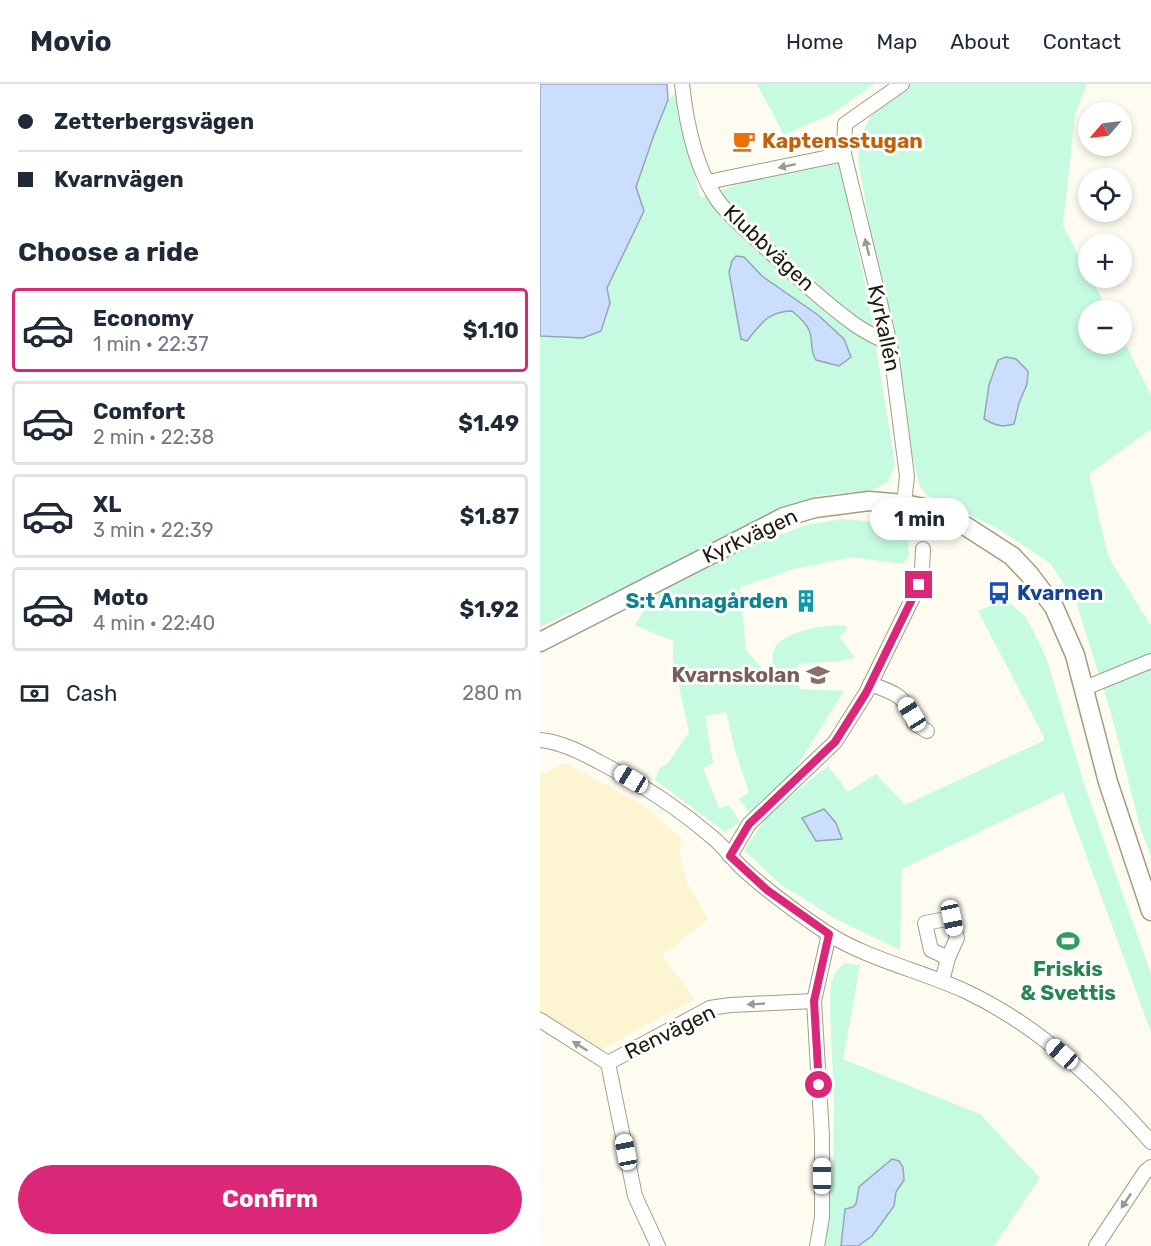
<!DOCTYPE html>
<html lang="en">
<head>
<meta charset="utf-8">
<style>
	body { margin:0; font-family:Rubik,sans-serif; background:#f2f2f3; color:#1f2937; height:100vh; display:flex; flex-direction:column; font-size:22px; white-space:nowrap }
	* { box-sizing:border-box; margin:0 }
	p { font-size:20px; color:#747a83 }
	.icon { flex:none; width:33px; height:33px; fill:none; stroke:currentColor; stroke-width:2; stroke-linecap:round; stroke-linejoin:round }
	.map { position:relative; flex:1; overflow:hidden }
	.drawer { display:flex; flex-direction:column; background:#fff; width:540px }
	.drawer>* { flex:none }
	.banner { display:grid; align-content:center; height:132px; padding:0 18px; background:#fff }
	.needle { width:39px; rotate:242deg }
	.controls { position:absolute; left:538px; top:18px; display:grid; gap:12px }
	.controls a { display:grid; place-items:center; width:54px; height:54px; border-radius:50%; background:#fff; box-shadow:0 3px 9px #0003; font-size:30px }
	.end { position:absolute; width:27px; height:27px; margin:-14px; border:8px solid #db2777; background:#fff; box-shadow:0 0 0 3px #fff }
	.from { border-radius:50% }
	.bubble { position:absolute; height:42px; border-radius:21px; background:#fff; box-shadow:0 3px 9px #0003; font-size:20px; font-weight:700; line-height:42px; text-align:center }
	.car { position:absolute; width:18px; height:36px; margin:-18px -9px; border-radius:8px; box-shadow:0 0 4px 2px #0007; background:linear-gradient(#fff 24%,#345 0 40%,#fff 0 76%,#345 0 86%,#fff 0) }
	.banner b { display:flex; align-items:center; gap:21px; height:57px; font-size:22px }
	.banner b+b { border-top:2px solid #e0e1e3 }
	.banner i { width:15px; height:15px; background:#1f2937 }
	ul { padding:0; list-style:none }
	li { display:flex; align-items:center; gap:18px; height:84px; margin:0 12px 9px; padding:0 6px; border:3px solid #e0e1e3; border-radius:6px }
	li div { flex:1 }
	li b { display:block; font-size:22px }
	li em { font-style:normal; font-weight:700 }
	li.selected { border-color:#db2777 }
	li>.icon { width:54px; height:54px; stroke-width:1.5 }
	h2 { padding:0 18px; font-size:27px; line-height:72px }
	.pay { display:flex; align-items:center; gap:15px; height:66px; padding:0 18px; font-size:22px }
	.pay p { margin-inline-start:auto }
	.primary-button { display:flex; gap:12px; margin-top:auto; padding:12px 18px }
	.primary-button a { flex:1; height:69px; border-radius:36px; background:#db2777; color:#fff; font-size:24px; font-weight:700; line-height:69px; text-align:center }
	header { display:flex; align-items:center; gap:36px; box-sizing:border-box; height:84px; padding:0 30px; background:#fff; border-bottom:2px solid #e0e1e3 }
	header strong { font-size:28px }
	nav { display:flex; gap:33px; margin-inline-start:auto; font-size:21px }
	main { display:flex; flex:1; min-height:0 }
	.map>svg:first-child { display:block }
	.built { fill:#fdf4d2 }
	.green { fill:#c6fbe2 }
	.water { fill:#cbdefd; stroke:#97a4b6; stroke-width:1.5 }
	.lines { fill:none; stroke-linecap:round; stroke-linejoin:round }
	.minor-casing { stroke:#a39d84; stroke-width:16 }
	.tertiary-casing { stroke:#a39d84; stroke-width:21 }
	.minor { stroke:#fff; stroke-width:14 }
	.tertiary { stroke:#fff; stroke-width:18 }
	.oneway { fill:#9a9894 }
	.route { stroke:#db2777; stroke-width:8 }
	.labels { text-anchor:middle; stroke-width:6; stroke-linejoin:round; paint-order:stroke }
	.food-label { font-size:21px; font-weight:bold; fill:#c56008; stroke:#fff; text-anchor:start }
	.street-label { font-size:21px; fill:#1e1b12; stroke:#fff }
	.transit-label { font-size:21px; font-weight:bold; fill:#164399; stroke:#fff; text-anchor:start }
	.culture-label { font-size:21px; font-weight:bold; fill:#0d838f; stroke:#fff; text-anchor:end }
	.education-label { font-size:21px; font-weight:bold; fill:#785e54; stroke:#fff; text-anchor:end }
	.leisure-label { font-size:21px; font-weight:bold; fill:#27864d; stroke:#fff }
</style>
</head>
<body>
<header>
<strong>Movio</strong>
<nav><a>Home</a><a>Map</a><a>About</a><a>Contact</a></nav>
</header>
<main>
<section class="drawer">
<div class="banner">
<b><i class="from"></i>Zetterbergsvägen</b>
<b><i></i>Kvarnvägen</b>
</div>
<h2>Choose a ride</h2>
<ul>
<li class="selected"><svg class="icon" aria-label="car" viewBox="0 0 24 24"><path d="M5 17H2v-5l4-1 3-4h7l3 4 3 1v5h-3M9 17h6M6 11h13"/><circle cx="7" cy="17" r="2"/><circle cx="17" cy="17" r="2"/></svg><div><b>Economy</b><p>1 min · 22:37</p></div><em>$1.10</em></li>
<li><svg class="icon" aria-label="car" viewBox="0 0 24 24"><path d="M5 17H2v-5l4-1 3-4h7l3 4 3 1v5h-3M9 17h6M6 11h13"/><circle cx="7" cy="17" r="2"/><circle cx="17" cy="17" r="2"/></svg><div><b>Comfort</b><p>2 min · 22:38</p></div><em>$1.49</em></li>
<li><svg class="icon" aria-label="car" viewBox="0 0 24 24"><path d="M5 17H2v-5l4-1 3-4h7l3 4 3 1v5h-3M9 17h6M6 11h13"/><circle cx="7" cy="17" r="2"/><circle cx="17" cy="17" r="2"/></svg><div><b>XL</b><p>3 min · 22:39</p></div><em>$1.87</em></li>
<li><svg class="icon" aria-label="car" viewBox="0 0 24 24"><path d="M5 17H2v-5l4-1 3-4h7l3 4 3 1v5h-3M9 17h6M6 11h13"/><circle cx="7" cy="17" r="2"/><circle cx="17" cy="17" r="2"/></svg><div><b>Moto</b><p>4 min · 22:40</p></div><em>$1.92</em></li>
</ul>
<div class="pay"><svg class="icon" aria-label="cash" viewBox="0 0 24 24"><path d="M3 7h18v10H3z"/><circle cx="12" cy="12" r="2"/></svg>Cash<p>280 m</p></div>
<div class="primary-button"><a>Confirm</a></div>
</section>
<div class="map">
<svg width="611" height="1162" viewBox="0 0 611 1162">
	<rect width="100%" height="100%" fill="#fefcf1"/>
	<path class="built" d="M26,679L103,721L142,755L139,768L147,799L168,835L122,872L155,915L62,965L0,927V691Z"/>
	<g class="green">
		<path d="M217,0H334L292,30L244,51Z"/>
		<path d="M372,0H547L535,30L523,142L568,226H549V260H582V253L611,311V345L549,390L568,472L611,542V772L600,743L571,629L536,518L510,479L455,443L388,412L380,403L365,343L318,76C322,31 337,23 372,0Z"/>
		<path d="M138,7L160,114L207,97L300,79L331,230L355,381L348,398L333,406L281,411L227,432L127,484L0,543V252L43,254L70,219L67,204L104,127L96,103L114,51L128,16Z"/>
		<path d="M303,435L360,440L375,451L368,453L369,472L362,480L312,473L254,485L200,503L206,566L236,601C236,591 231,577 233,568C238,547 288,539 306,542L307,546L299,552L315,574L298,577L258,580L259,605L304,607L248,696L215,727L210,729L199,715L209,708L196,670L186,628L165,632L173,679L163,684L179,724L189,721L200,738L185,748L115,696L118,686L129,678L149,648L133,575V557L95,541L114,509L197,467L266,441Z"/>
		<path d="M465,515L486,533L506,573L544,700L611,890V948L523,708L362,785L360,866L294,834L240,800L204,766L231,727L288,682L308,708L336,690L365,721L503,657L504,653L438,527Z"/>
		<path d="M305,879L320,881L303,975L440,1030L500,1094L454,1162H285L293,1086L294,1019L290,924L291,899L296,887Z"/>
	</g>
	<g class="water">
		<path d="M0,0H127L128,16L114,51L96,103L104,127L67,204L70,219L61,247L43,254L0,252Z"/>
		<path d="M196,172L204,173L222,192L278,231L304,255L311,273L299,282L276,276C269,266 274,257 269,246C266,239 258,232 252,227C229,227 220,240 207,257L201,255L189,188L192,177Z"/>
		<path d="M466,273L476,275L488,287L487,300L479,319L474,340C462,344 455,341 444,335L449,301L458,276Z"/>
		<path d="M284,725L296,739L302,755L276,757L262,734Z"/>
		<path d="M352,1075L359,1077L363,1083L364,1096L356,1108L354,1122L341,1140L332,1152L318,1162H301L305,1125L313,1123L316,1120L319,1103Z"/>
	</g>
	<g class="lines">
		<g class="minor-casing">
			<g id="minor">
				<path d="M142,0C146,37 155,82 176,114C186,129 201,141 214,153C246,183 279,214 314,240C325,248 338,254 350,260"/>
				<path d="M362,0L305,40L304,70L350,260L367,392L364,420"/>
				<path d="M168,98L304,70"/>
				<path d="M330,600C354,608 367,612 374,639L387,647"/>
				<path d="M545,604L611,577"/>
				<path d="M0,656C21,658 41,668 59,678C100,699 138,724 172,753C183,762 191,773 201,783C227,807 257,829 287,849C327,875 382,887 425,907C498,941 558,998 611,1058"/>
				<path d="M190,772L209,740L295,658L326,609L379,501L382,486L383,465"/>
				<path d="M402,897L408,874L417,854L412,834L385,839L391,866L408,874"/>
				<path d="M0,936L68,979L170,924L190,921L274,917"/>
				<path d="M68,979L95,1112L118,1162"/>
				<path d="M277,1162L282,1133V1052L274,917L289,850"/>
				<path d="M556,1162L605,1088L611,1083"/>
			</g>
		</g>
		<g class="tertiary-casing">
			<path id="tertiary" d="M0,558L244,433L275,424L329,417L364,420L394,426L427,443L472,472L489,490L514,523L535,571L568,698L611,827"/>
		</g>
		<use href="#minor" class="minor"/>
		<use href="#tertiary" class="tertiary"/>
	</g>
	<defs><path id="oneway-solid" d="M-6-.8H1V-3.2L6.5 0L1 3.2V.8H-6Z" transform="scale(1.5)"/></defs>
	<g class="oneway">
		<use href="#oneway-solid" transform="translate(247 82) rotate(168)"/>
		<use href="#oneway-solid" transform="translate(327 163) rotate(-104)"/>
		<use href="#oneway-solid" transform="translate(216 920) rotate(177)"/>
		<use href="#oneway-solid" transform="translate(40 962) rotate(-148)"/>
		<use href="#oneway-solid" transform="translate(586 1117) rotate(124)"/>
	</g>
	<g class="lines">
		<path class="route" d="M279,1001L274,917L289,850L227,806L190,772L209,740L295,658L326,609L379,501"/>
	</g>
	<defs>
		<g id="cafe-bare" transform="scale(1.8)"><path d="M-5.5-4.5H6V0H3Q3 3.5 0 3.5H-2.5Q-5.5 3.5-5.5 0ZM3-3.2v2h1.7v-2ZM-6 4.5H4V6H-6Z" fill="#e8710a" stroke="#fff" stroke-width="2.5" paint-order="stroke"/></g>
		<g id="bus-bare" transform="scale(1.8)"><path d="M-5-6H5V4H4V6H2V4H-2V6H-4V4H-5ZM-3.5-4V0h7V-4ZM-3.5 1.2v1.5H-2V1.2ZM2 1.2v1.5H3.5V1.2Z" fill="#1a4fb4" stroke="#fff" stroke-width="2.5" paint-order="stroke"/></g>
		<g id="building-bare" transform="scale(1.8)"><path d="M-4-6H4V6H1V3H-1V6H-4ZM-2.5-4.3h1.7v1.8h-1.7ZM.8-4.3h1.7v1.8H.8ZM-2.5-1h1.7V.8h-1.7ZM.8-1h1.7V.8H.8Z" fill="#0f9aa8" stroke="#fff" stroke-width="2.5" paint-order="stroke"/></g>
		<g id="school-bare" transform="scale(1.8)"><path d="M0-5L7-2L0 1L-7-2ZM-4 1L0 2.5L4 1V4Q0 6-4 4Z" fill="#8d6e63" stroke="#fff" stroke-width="2.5" paint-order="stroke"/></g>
		<g id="stadium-bare" transform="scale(1.8)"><path d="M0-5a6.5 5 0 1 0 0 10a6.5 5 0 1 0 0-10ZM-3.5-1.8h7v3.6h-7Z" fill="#2e9e5b" stroke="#fff" stroke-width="2.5" paint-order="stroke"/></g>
	</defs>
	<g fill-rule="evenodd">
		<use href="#cafe-bare" x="204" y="57"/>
		<use href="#bus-bare" x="459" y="509"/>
		<use href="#building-bare" x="266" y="517"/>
		<use href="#school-bare" x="278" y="591"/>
		<use href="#stadium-bare" x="528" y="857"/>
	</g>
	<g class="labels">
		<g class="food-label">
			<text x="222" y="64">Kaptensstugan</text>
		</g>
		<g class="street-label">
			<text transform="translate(229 164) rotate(43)" y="7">Klubbvägen</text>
			<text transform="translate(344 244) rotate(78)" y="7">Kyrkallén</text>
			<text transform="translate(210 452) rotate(-25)" y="7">Kyrkvägen</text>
			<text transform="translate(130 948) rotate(-26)" y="7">Renvägen</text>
		</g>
		<g class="transit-label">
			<text x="477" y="516">Kvarnen</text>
		</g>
		<g class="culture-label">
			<text x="248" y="524">S:t Annagården</text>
		</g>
		<g class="education-label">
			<text x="260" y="598">Kvarnskolan</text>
		</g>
		<g class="leisure-label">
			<text x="528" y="892">Friskis<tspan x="528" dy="24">&amp; Svettis</tspan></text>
		</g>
	</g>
</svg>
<div class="controls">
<a><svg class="needle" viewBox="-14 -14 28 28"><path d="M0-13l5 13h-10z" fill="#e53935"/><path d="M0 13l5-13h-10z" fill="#747a83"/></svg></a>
<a><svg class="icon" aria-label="locate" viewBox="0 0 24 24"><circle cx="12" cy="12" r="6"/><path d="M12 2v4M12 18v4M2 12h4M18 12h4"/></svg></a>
<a>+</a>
<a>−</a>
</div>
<i class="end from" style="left:279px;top:1001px"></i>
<i class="end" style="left:379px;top:501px"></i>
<div class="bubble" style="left:330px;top:414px;width:99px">1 min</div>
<i class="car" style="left:372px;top:630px;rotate:328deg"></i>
<i class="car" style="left:91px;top:695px;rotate:301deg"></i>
<i class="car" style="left:412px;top:834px;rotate:168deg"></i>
<i class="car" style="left:522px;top:970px;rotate:311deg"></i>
<i class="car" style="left:86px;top:1068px;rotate:349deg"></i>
<i class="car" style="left:282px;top:1092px;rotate:0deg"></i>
</div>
</main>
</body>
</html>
